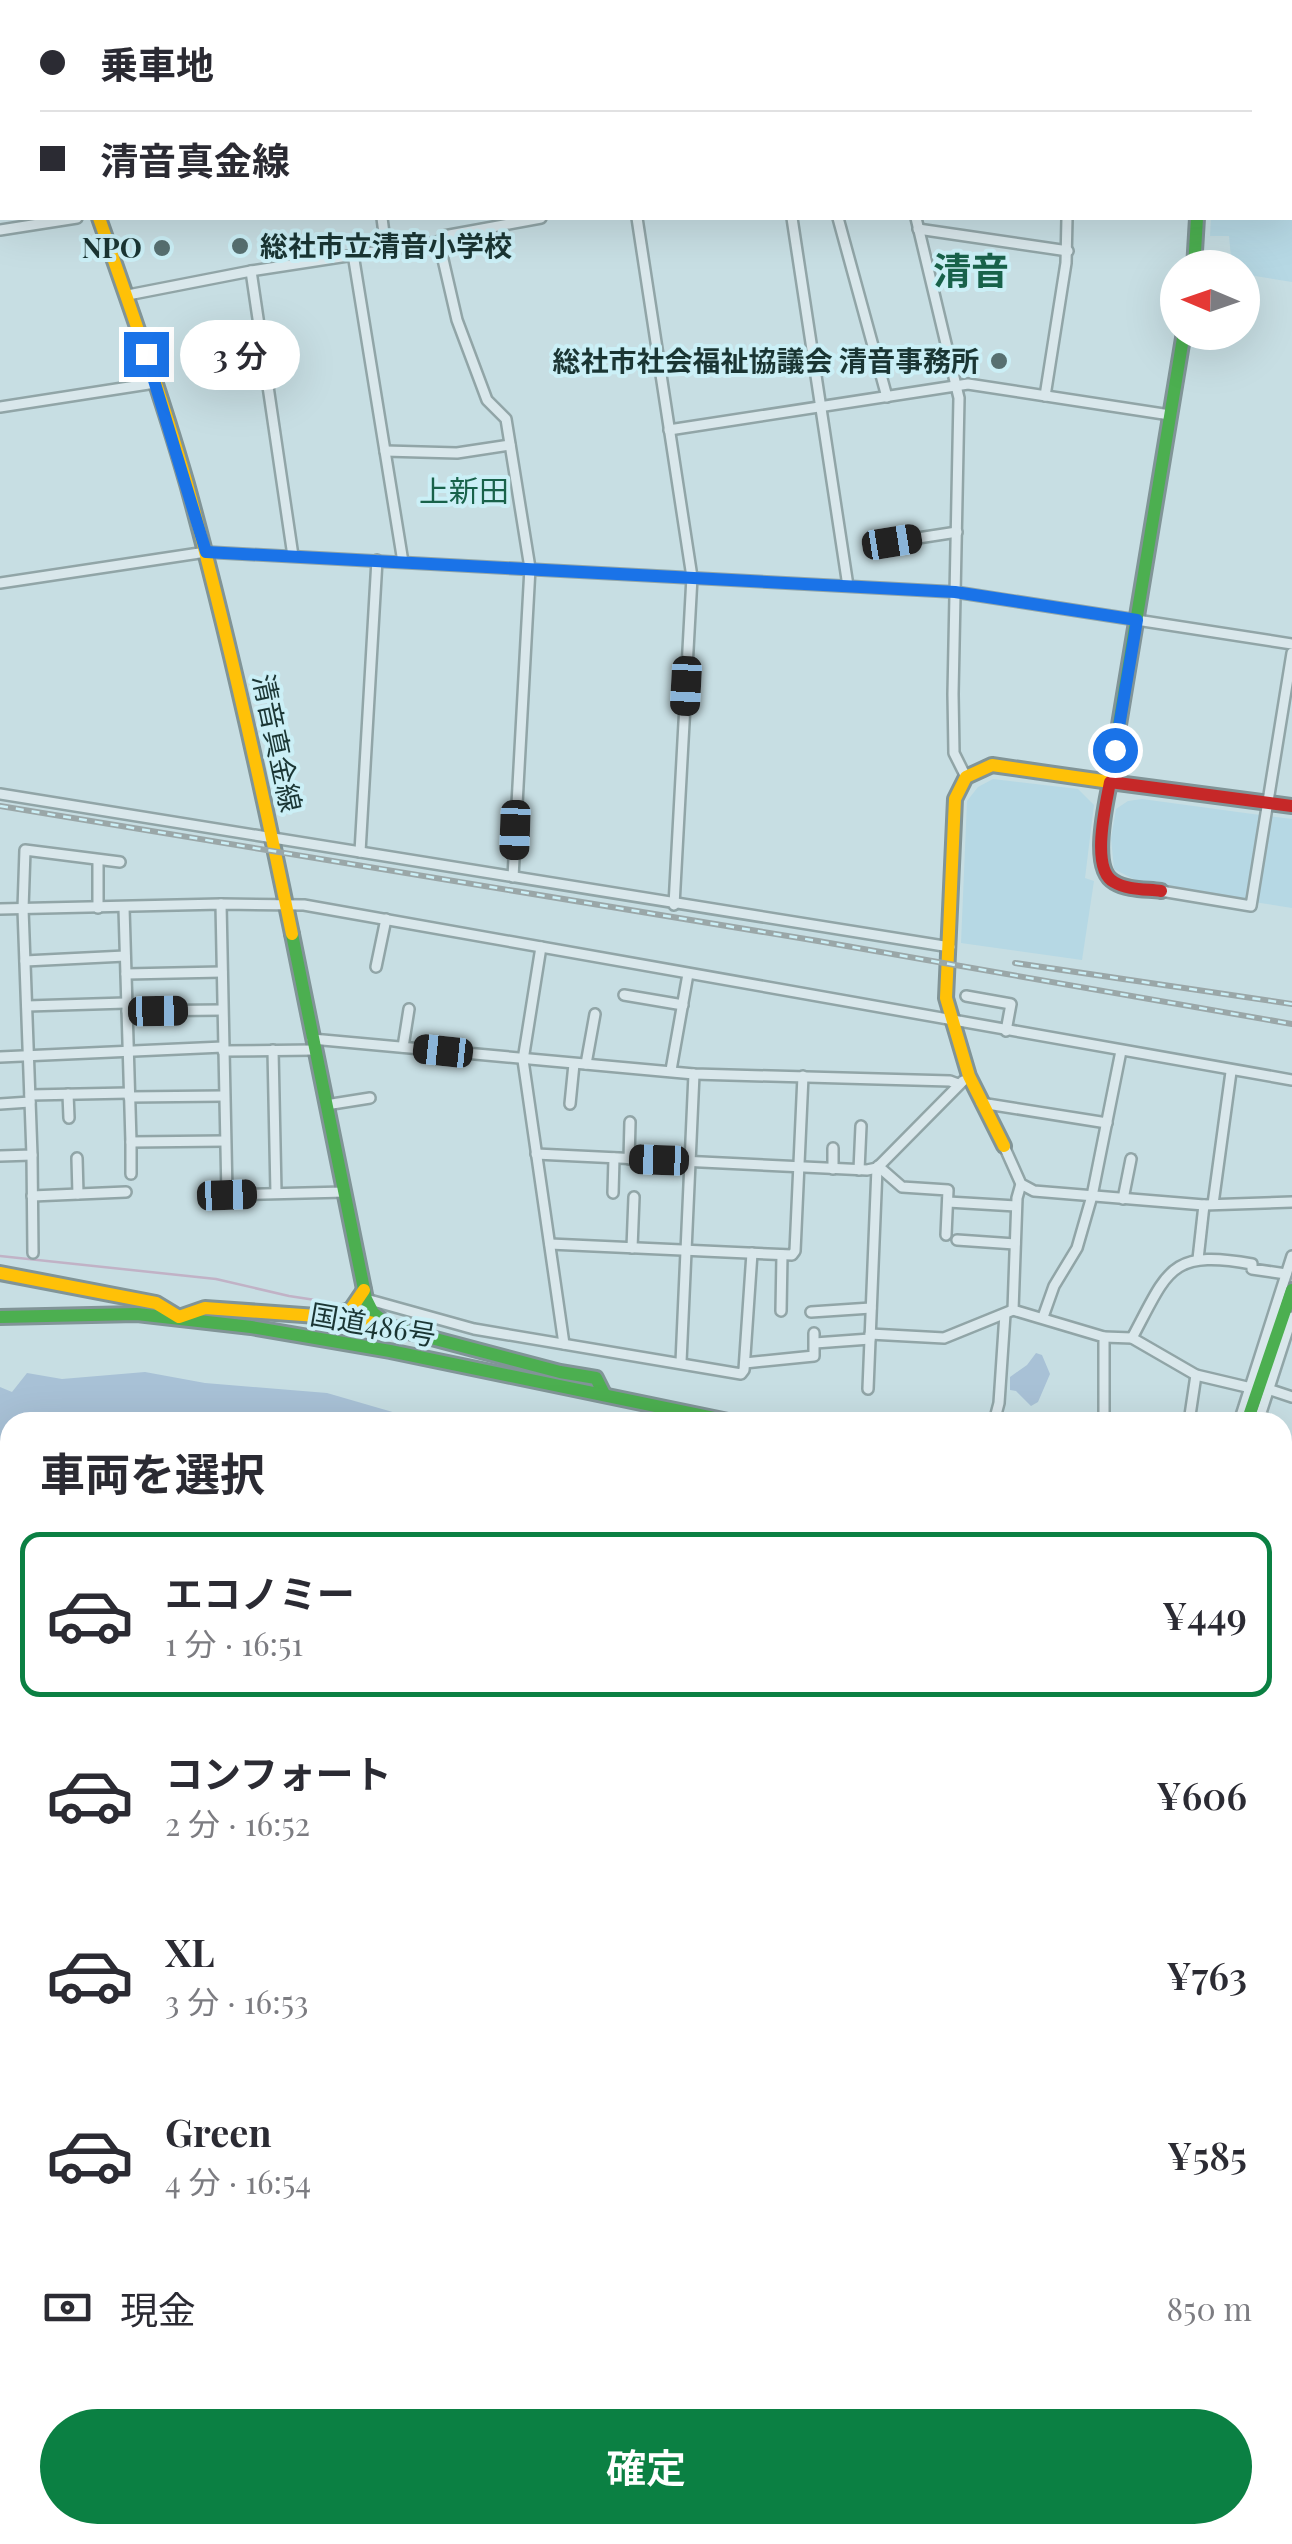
<!DOCTYPE html>
<html lang="ja">
<head>
<meta charset="utf-8">
<style>
	body { margin:0; font-family:"Playfair Display","Noto Sans JP",serif; background:#f2f2f3; color:#2b2b33; height:100vh; display:flex; flex-direction:column; font-size:38px; white-space:nowrap }
	* { box-sizing:border-box; margin:0 }
	p { font-size:32px; color:#7c7c81 }
	.icon { flex:none; width:55px; height:55px; fill:none; stroke:currentColor; stroke-width:2; stroke-linecap:round; stroke-linejoin:round }
	.map { position:relative; flex:1; overflow:hidden }
	.sheet { position:absolute; left:0px; top:1412px; width:1292px; height:1132px; display:flex; flex-direction:column; background:#fff; border-radius:30px 30px 0 0; box-shadow:0 10px 40px #0002 }
	.sheet>* { flex:none }
	.guide { position:absolute; left:0px; top:0px; width:1292px; height:220px; box-shadow:0 10px 40px #0002; display:grid; align-content:center; height:220px; padding:0 40px; background:#fff }
	.needle { width:65px; rotate:272deg }
	.buttons { position:absolute; left:1160px; top:250px; display:grid; gap:20px }
	.buttons a { display:grid; place-items:center; width:100px; height:100px; border-radius:50%; background:#fff; box-shadow:0 10px 40px #0002; font-size:50px }
	.end { position:absolute; width:45px; height:45px; margin:-22px; border:12px solid #1a73e8; background:#fff; box-shadow:0 0 0 5px #fff }
	.from { border-radius:50% }
	.bubble { position:absolute; height:70px; border-radius:35px; background:#fff; box-shadow:0 10px 40px #0002; font-size:32px; font-weight:600; line-height:70px; text-align:center }
	.car { position:absolute; width:30px; height:60px; margin:-30px -15px; border-radius:12px; box-shadow:0 0 8px 2px #0007; background:linear-gradient(#222 24%,#8ab4d8 0 40%,#222 0 76%,#8ab4d8 0 86%,#222 0) }
	.guide b { display:flex; align-items:center; gap:35px; height:95px; font-size:38px }
	.guide b+b { border-top:2px solid #e1e1e2 }
	.guide i { width:25px; height:25px; background:#2b2b33 }
	ul { padding:0; list-style:none }
	li { display:flex; align-items:center; gap:30px; height:165px; margin:0 20px 15px; padding:0 20px; border:5px solid transparent; border-radius:20px }
	li div { flex:1 }
	li b { display:block; font-size:38px }
	li em { font-style:normal; font-weight:600 }
	li.current { border-color:#0b8043 }
	li>.icon { width:90px; height:90px; stroke-width:1.5 }
	h2 { padding:0 40px; font-size:45px; line-height:120px }
	.pay { display:flex; align-items:center; gap:25px; height:110px; padding:0 40px; font-size:38px }
	.pay p { margin-inline-start:auto }
	.cta { display:flex; gap:20px; margin-top:auto; padding:20px 40px }
	.cta a { flex:1; height:115px; border-radius:60px; background:#0b8043; color:#fff; font-size:40px; font-weight:600; line-height:115px; text-align:center }
	.map>svg:first-child { display:block }
	.farmland { fill:#b6d8e4 }
	.green { fill:#a8c1d6 }
	.water { fill:#c1b2c6 }
	.lines { fill:none; stroke-linecap:round; stroke-linejoin:round }
	.stream { stroke:#c1b2c6; stroke-width:2.5 }
	.river { stroke:#c1b2c6; stroke-width:18 }
	.street-casing { stroke:#91a5a7; stroke-width:14 }
	.fast-casing { stroke:#819497; stroke-width:18 }
	.slow-casing { stroke:#819497; stroke-width:18 }
	.jam-casing { stroke:#819497; stroke-width:18 }
	.street { stroke:#d9e7eb; stroke-width:9 }
	.fast { stroke:#4caf50; stroke-width:12 }
	.slow { stroke:#ffc107; stroke-width:12 }
	.jam { stroke:#c62828; stroke-width:12 }
	.rail-casing { stroke:#9aa7a8; stroke-width:6 }
	.rail { stroke:#cbeff6; stroke-width:2.5; stroke-dasharray:8; stroke-linecap:butt }
	.route { stroke:#1a73e8; stroke-width:12 }
	.poi-dot { fill:#577071; stroke:#cbeff6; stroke-width:4 }
	.labels { text-anchor:middle; stroke-width:8; stroke-linejoin:round; paint-order:stroke }
	.poi-label { font-size:28px; font-weight:bold; fill:#1a3533; stroke:#cbeff6; text-anchor:end }
	.street-label { font-size:28px; fill:#1a3533; stroke:#cbeff6 }
	.neighbourhood-label { font-size:30px; fill:#18624a; stroke:#cbeff6 }
	.district-label { font-size:38px; font-weight:bold; fill:#18624a; stroke:#cbeff6 }
</style>
</head>
<body>
<div class="map">
<svg width="1292" height="2544" viewBox="0 0 1292 2544">
	<rect width="100%" height="100%" fill="#c7dee3"/>
	<g class="farmland">
		<path d="M1292,73V282L1243,274L1242,268L1232,267L1229,236H1210L1211,218H1290Z"/>
		<path d="M993,779L1078,789L1094,805L1085,878L1094,881L1082,960L961,943L967,801L978,787Z"/>
		<path d="M1142,799L1260,815L1247,899L1137,881L1114,869L1111,838L1116,809L1128,801Z"/>
		<path d="M1269,816L1292,819V908L1254,902Z"/>
		<path d="M10,2144V2195L0,2199V2146Z"/>
		<path d="M4,2362L6,2414L10,2415V2489L0,2490V2363Z"/>
		<path d="M0,2499H10V2535H81L82,2544H0Z"/>
		<path d="M736,2535H804L783,2544H738Z"/>
	</g>
	<g class="green">
		<path d="M1036,1353L1042,1355L1050,1374L1038,1402L1031,1406L1016,1391L1010,1390V1377L1027,1365Z"/>
		<path d="M145,1372L205,1383L327,1393L396,1413L450,1422H10V1464L0,1462V1387L12,1392L27,1373L62,1379Z"/>
		<path d="M1283,1753L1292,1755V1997H1283Z"/>
		<path d="M1292,2131V2185L1283,2184V2132Z"/>
		<path d="M620,2535H734L736,2544H619Z"/>
	</g>
	<g class="water">
		<path d="M1292,1678V1720L1283,1719V1679Z"/>
		<path d="M10,1748V1859L0,1866V1749Z"/>
		<path d="M1292,2043V2122H1283V2045Z"/>
	</g>
	<g class="lines">
		<g class="stream">
			<path d="M0,1256L216,1279L289,1296L335,1303"/>
			<path d="M0,2268L6,2242"/>
			<path d="M1283,2464L1292,2488"/>
			<path d="M1,2492L10,2491"/>
			<path d="M922,2535L926,2544"/>
		</g>
		<g class="river">
			<path d="M771,0L775,2"/>
			<path d="M949,2L952,0"/>
			<path d="M0,1580L10,1586"/>
			<path d="M0,2244L10,2240"/>
		</g>
		<g class="street-casing">
			<g id="street">
				<path d="M184,0V2"/>
				<path d="M335,0V2"/>
				<path d="M472,0V2"/>
				<path d="M604,0V2"/>
				<path d="M760,0L765,2"/>
				<path d="M894,0V2"/>
				<path d="M1027,0V2"/>
				<path d="M571,2L584,0"/>
				<path d="M1290,69H1292"/>
				<path d="M382,218L386,249"/>
				<path d="M637,218L692,577L674,905"/>
				<path d="M792,218L848,586"/>
				<path d="M838,218L887,397"/>
				<path d="M916,218L959,398L953,694L954,753L966,777"/>
				<path d="M918,229L1068,251"/>
				<path d="M0,230L77,218"/>
				<path d="M439,242L457,320L487,400L506,419L530,568L513,877"/>
				<path d="M353,254L403,562"/>
				<path d="M251,271L293,556"/>
				<path d="M128,295L251,271L439,242L444,236L541,218"/>
				<path d="M1045,396L1066,263L1067,218"/>
				<path d="M0,407L155,383"/>
				<path d="M669,430L968,384L1170,415"/>
				<path d="M385,451L457,453L510,445"/>
				<path d="M892,542L957,532"/>
				<path d="M0,583L206,552L955,592L1292,644"/>
				<path d="M0,794L950,947"/>
				<path d="M360,852L377,560"/>
				<path d="M1161,891L1251,906L1292,653"/>
				<path d="M221,904L227,1195L345,1192"/>
				<path d="M98,908V860"/>
				<path d="M124,908L131,1142L225,1141"/>
				<path d="M0,909L221,904L304,905L1292,1080"/>
				<path d="M541,947L523,1060L564,1344"/>
				<path d="M25,961L125,956"/>
				<path d="M376,967L386,919"/>
				<path d="M126,974L222,972"/>
				<path d="M624,995L683,1005"/>
				<path d="M966,996L1011,1004L1006,1031"/>
				<path d="M27,1006L126,1003"/>
				<path d="M127,1011L222,1010"/>
				<path d="M312,1039L694,1074L950,1081L958,1084"/>
				<path d="M403,1047L409,1009"/>
				<path d="M273,1050L276,1193"/>
				<path d="M223,1051L314,1050"/>
				<path d="M0,1057L223,1047"/>
				<path d="M586,1064L595,1014"/>
				<path d="M671,1070L688,974"/>
				<path d="M68,1094L69,1118"/>
				<path d="M30,1095L129,1093"/>
				<path d="M129,1097L224,1096"/>
				<path d="M981,1103L1107,1123"/>
				<path d="M0,1104L30,1102"/>
				<path d="M570,1104L574,1064"/>
				<path d="M326,1105L370,1098"/>
				<path d="M131,1142V1174"/>
				<path d="M1004,1146L1021,1184L1034,1191L1204,1205L1292,1202"/>
				<path d="M536,1154L867,1170L877,1168"/>
				<path d="M32,1155L33,1253"/>
				<path d="M0,1156L32,1155L23,909L25,850L120,862"/>
				<path d="M77,1158L78,1194"/>
				<path d="M629,1159L630,1122"/>
				<path d="M878,1166L902,1187L948,1190L946,1235"/>
				<path d="M833,1169V1148"/>
				<path d="M859,1170L861,1126"/>
				<path d="M1021,1184L1017,1198L1013,1310L1104,1337V1422"/>
				<path d="M613,1193L614,1158"/>
				<path d="M32,1196L126,1192"/>
				<path d="M1123,1199L1131,1159"/>
				<path d="M948,1202L1016,1206"/>
				<path d="M1213,1204L1231,1072"/>
				<path d="M957,1240L1015,1244"/>
				<path d="M550,1244L792,1255L795,1251L803,1076"/>
				<path d="M632,1248L634,1197"/>
				<path d="M1198,1259L1204,1205"/>
				<path d="M366,1299L474,1329L741,1374L744,1370L752,1253"/>
				<path d="M781,1311L782,1255"/>
				<path d="M811,1312L871,1308"/>
				<path d="M1043,1317L1054,1286L1077,1248L1092,1196L1121,1051"/>
				<path d="M870,1334L944,1338L1013,1310"/>
				<path d="M1104,1337L1132,1338C1168,1271 1169,1249 1252,1264V1269L1286,1274"/>
				<path d="M1132,1338L1196,1375L1251,1388"/>
				<path d="M815,1343L870,1339"/>
				<path d="M681,1362L694,1074"/>
				<path d="M745,1363L814,1356V1333"/>
				<path d="M868,1389L877,1168L963,1081"/>
				<path d="M1268,1389L1292,1397"/>
				<path d="M994,1422L999,1403L1005,1314"/>
				<path d="M1189,1422L1196,1375"/>
				<path d="M1239,1422L1292,1256"/>
				<path d="M1258,1422L1292,1317"/>
				<path d="M1282,1521H1288"/>
				<path d="M0,2114L10,2113"/>
				<path d="M0,2141L10,2140"/>
				<path d="M0,2206L10,2202"/>
				<path d="M1282,2236H1292"/>
				<path d="M1282,2284L1292,2285"/>
				<path d="M1282,2342L1292,2340"/>
				<path d="M1282,2432L1292,2429"/>
				<path d="M1282,2478L1292,2504"/>
				<path d="M0,2496H10"/>
				<path d="M86,2535L87,2544"/>
				<path d="M1101,2535L1105,2544"/>
				<path d="M1197,2535L1200,2544"/>
				<path d="M1225,2535L1227,2544"/>
				<path d="M615,2544L617,2535"/>
				<path d="M795,2544L816,2535"/>
				<path d="M1030,2544L1047,2535"/>
			</g>
		</g>
		<g class="fast-casing">
			<g id="fast">
				<path d="M22,0L23,2"/>
				<path d="M1171,0V2"/>
				<path d="M1194,268L1197,218"/>
				<path d="M1112,767L1184,332"/>
				<path d="M292,934L366,1299L373,1313L390,1327L560,1372L596,1378L604,1394"/>
				<path d="M0,1317L137,1314L251,1327L390,1351L733,1422"/>
				<path d="M1247,1422L1292,1290"/>
				<path d="M1282,1489H1292"/>
				<path d="M1282,2201H1292"/>
			</g>
		</g>
		<g class="slow-casing">
			<g id="slow">
				<path d="M99,218C130,306 161,394 187,484C228,633 261,783 292,934"/>
				<path d="M1004,1146L969,1076L946,998L955,799L966,777L992,765L1110,782L1112,767"/>
				<path d="M0,1273L156,1303L179,1317L205,1308L331,1317L351,1309L364,1290"/>
				<path d="M339,1315L387,1326"/>
				<path d="M1213,2535L1215,2544"/>
			</g>
		</g>
		<g class="jam-casing">
			<g id="jam">
				<path d="M1161,891C1146,889 1127,890 1114,882C1090,869 1106,804 1110,782L1292,806"/>
				<path d="M0,2330L10,2327"/>
			</g>
		</g>
		<use href="#street" class="street"/>
		<use href="#fast" class="fast"/>
		<use href="#slow" class="slow"/>
		<use href="#jam" class="jam"/>
		<g class="rail-casing">
			<g id="rail">
				<path d="M0,806L818,941L1292,1024"/>
				<path d="M1015,963L1292,1004"/>
			</g>
		</g>
		<use href="#rail" class="rail"/>
	</g>
	<g class="lines">
		<path class="route" d="M146,354L206,552L955,592L1137,620L1115,750"/>
	</g>
	<g class="poi-dot">
		<circle cx="240" cy="246" r="10"/>
		<circle cx="162" cy="248" r="10"/>
		<circle cx="999" cy="361" r="10"/>
	</g>
	<g class="labels">
		<g class="poi-label">
			<text x="260" y="256" text-anchor="start">総社市立清音小学校</text>
			<text x="142" y="258">NPO</text>
			<text x="979" y="371">総社市社会福祉協議会 清音事務所</text>
		</g>
		<g class="street-label">
			<text transform="translate(277 743) rotate(78)" y="10">清音真金線</text>
			<text transform="translate(373 1325) rotate(10)" y="10">国道486号</text>
		</g>
		<g class="neighbourhood-label">
			<text x="464" y="502">上新田</text>
		</g>
		<g class="district-label">
			<text x="971" y="285">清音</text>
		</g>
	</g>
</svg>
<div class="buttons">
<a><svg class="needle" viewBox="-14 -14 28 28"><path d="M0-13l5 13h-10z" fill="#e53935"/><path d="M0 13l5-13h-10z" fill="#7c7c81"/></svg></a>
</div>
<i class="end from" style="left:1115px;top:750px"></i>
<i class="end" style="left:146px;top:354px"></i>
<div class="bubble" style="left:180px;top:320px;width:120px">3 分</div>
<i class="car" style="left:892px;top:542px;rotate:81deg"></i>
<i class="car" style="left:686px;top:686px;rotate:183deg"></i>
<i class="car" style="left:515px;top:830px;rotate:182deg"></i>
<i class="car" style="left:158px;top:1011px;rotate:89deg"></i>
<i class="car" style="left:443px;top:1051px;rotate:276deg"></i>
<i class="car" style="left:659px;top:1160px;rotate:272deg"></i>
<i class="car" style="left:227px;top:1195px;rotate:88deg"></i>
<div class="guide">
<b><i class="from"></i>乗車地</b>
<b><i></i>清音真金線</b>
</div>
<section class="sheet">
<h2>車両を選択</h2>
<ul>
<li class="current"><svg class="icon" aria-label="car" viewBox="0 0 24 24"><path d="M5 17H2v-5l4-1 3-4h7l3 4 3 1v5h-3M9 17h6M6 11h13"/><circle cx="7" cy="17" r="2"/><circle cx="17" cy="17" r="2"/></svg><div><b>エコノミー</b><p>1 分 · 16:51</p></div><em>¥449</em></li>
<li><svg class="icon" aria-label="car" viewBox="0 0 24 24"><path d="M5 17H2v-5l4-1 3-4h7l3 4 3 1v5h-3M9 17h6M6 11h13"/><circle cx="7" cy="17" r="2"/><circle cx="17" cy="17" r="2"/></svg><div><b>コンフォート</b><p>2 分 · 16:52</p></div><em>¥606</em></li>
<li><svg class="icon" aria-label="car" viewBox="0 0 24 24"><path d="M5 17H2v-5l4-1 3-4h7l3 4 3 1v5h-3M9 17h6M6 11h13"/><circle cx="7" cy="17" r="2"/><circle cx="17" cy="17" r="2"/></svg><div><b>XL</b><p>3 分 · 16:53</p></div><em>¥763</em></li>
<li><svg class="icon" aria-label="car" viewBox="0 0 24 24"><path d="M5 17H2v-5l4-1 3-4h7l3 4 3 1v5h-3M9 17h6M6 11h13"/><circle cx="7" cy="17" r="2"/><circle cx="17" cy="17" r="2"/></svg><div><b>Green</b><p>4 分 · 16:54</p></div><em>¥585</em></li>
</ul>
<div class="pay"><svg class="icon" aria-label="cash" viewBox="0 0 24 24"><path d="M3 7h18v10H3z"/><circle cx="12" cy="12" r="2"/></svg>現金<p>850 m</p></div>
<div class="cta"><a>確定</a></div>
</section>
</div>
</body>
</html>
